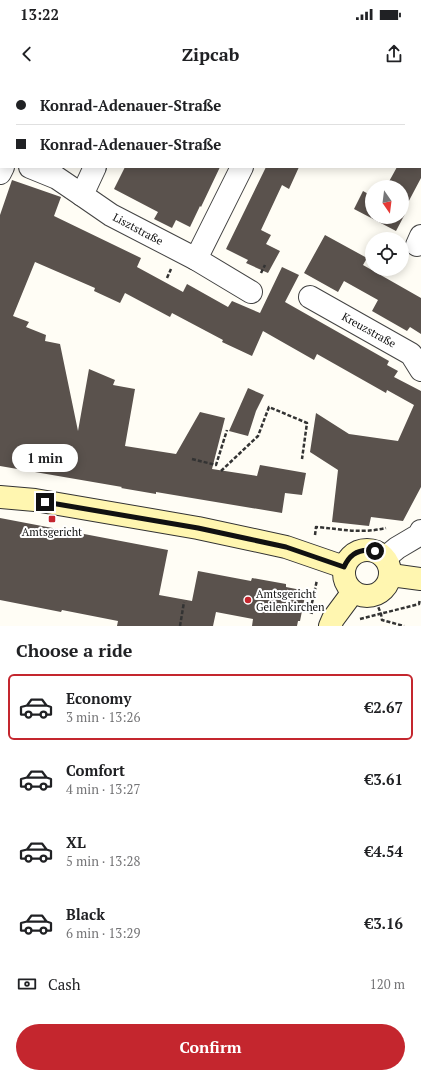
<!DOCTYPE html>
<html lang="en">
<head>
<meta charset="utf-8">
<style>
	body { margin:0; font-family:"PT Serif",serif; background:#f2f2f2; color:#202124; height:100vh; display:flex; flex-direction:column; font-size:15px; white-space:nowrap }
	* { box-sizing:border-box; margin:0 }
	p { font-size:13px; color:#757577 }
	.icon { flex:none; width:22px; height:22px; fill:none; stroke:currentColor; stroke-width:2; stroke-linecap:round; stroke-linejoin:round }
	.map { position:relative; height:546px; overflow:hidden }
	.side { display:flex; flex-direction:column; background:#fff; flex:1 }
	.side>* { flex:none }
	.top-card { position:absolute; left:0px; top:0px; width:421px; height:88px; box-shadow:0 2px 10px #0003; display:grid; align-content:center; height:88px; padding:0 16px; background:#fff }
	.needle { width:26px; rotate:166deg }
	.fabs { position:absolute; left:365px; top:100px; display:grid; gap:8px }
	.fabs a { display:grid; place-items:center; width:44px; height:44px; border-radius:50%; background:#fff; box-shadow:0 2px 10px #0003; font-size:20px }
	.end { position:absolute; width:18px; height:18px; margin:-9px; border:5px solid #111; background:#fff; box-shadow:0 0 0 2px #fff }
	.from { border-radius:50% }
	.bubble { position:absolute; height:28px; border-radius:14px; background:#fff; box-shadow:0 2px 10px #0003; font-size:13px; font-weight:600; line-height:28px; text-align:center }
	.top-card b { display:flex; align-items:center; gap:14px; height:38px; font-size:15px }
	.top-card b+b { border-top:1px solid #e0e0e0 }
	.top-card i { width:10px; height:10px; background:#202124 }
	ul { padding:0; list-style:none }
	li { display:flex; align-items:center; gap:12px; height:66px; margin:0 8px 6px; padding:0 8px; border:2px solid transparent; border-radius:6px }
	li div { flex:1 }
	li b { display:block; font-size:15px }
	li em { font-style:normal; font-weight:600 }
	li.current { border-color:#c4262e }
	li>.icon { width:36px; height:36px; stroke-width:1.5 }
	h2 { padding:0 16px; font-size:18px; line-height:48px }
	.pay { display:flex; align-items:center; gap:10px; height:44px; padding:0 16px; font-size:15px }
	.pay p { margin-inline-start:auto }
	.cta { display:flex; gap:8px; margin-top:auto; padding:8px 16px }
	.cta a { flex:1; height:46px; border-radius:24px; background:#c4262e; color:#fff; font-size:16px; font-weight:600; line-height:46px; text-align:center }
	.status { display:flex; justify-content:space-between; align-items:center; height:28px; padding:0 20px; background:#fff; direction:ltr }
	.status svg { height:11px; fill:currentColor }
	header { display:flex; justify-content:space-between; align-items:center; height:52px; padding:0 16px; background:#fff; font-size:18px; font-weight:600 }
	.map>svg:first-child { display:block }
	.building { fill:#5a524d }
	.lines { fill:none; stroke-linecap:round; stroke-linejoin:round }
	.street-casing { stroke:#444; stroke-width:24 }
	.secondary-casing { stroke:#333; stroke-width:24 }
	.path { stroke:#333; stroke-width:2.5; stroke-dasharray:4 2; stroke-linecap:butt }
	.street { stroke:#fff; stroke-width:22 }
	.secondary { stroke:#fff6b0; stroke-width:22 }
	.route { stroke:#111; stroke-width:5 }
	.poi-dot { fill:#c4262e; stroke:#fff; stroke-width:1.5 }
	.labels { text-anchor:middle; stroke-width:4; stroke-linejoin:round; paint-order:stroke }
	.street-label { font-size:11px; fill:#111; stroke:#fff }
	.poi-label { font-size:11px; fill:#111; stroke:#fff }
</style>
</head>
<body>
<div class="status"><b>13:22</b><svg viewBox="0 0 49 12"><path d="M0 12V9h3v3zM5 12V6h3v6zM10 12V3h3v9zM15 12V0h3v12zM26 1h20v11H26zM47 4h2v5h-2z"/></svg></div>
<header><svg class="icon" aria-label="back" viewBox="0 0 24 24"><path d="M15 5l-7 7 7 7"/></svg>Zipcab<svg class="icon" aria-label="share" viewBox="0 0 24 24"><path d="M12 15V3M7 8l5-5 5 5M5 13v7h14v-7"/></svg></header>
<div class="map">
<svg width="421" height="546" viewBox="0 0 421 546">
	<rect width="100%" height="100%" fill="#fffdf5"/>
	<g class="building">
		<path d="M125,87H220L201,127L200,126L190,147L176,140L172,148L154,139L158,132L114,109Z"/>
		<path d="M266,87H299L289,109L282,105L261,150L271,155L266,164L280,171L268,193L246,183L248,180L226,169Z"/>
		<path d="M397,87H421V98L403,132L405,134L396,151L354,129L363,111L372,116V137H402V107H386Z"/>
		<path d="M12,100L61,117L54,136L141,178L137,187L183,212L187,204L228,227L232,221L260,233L282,187L299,195L285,222L389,281L387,285L398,291L394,297L421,311V407L403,441L371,437L369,446L332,442L338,390L310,372L316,333L349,354L398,361L414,325L387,310L386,313L317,274L314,280L263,251L252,276L222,262L223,260L172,233L170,237L125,213L120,223L94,211L95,208L35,182L13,236L29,242L26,247L46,255L45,261L60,264L78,351L89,289L115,300L113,305L135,309L125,366L176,374L200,332L225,338L212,389L257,396L260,385L306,393L302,415L285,413L282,433L156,412V414L121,408L122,407L0,386V135Z"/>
		<path d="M325,155L367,178L363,185L421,218V254L410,247L407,251L372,231L378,220L344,201L338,212L304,193Z"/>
		<path d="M248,308L264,315L256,331L248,356L229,351Z"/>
		<path d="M0,438L168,470L159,515L192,521L198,491L251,501L252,498L286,504V507L306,511L300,541H298L297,546H252L253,539L216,532L213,546H117L118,541L62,530L61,532L0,520Z"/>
	</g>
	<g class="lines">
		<g class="street-casing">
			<g id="street">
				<path d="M135,1V0"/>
				<path d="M283,1L284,0"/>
				<path d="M30,87L57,98L82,115L95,87"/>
				<path d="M0,93L3,87"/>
				<path d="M82,115L111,135L196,179L251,212"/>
				<path d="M417,165L421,156"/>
				<path d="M196,179L242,87"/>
				<path d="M310,217L411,274L421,290"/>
				<path d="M385,478L397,468L419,455L421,451"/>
			</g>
		</g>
		<g class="secondary-casing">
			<g id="secondary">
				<path d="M0,417L35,420L198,448L286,467L344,487"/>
				<circle cx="367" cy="493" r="23"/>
				<path d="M391,495L421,499"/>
				<path d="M330,546L333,539L353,512"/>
			</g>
		</g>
		<g class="path">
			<path d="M16,1V0"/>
			<path d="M0,44L1,41"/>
			<path d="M261,193L265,185"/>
			<path d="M167,198L171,189"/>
			<path d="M192,379L216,385L227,350"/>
			<path d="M221,391L258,356L269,327L307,343L302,379"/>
			<path d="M315,455L316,447C342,449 360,454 386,448"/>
			<path d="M374,516L381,534L382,540L404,546"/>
			<path d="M313,533L310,532L317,500"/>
			<path d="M360,539L419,524L420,519"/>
			<path d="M180,546L184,522"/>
		</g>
		<use href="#street" class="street"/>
		<use href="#secondary" class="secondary"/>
	</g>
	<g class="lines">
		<path class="route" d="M45,422L198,448L249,459L286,467L344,487C350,473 360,468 375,471"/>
	</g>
	<g class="poi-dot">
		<rect x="48" y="435" width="8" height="8" rx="2"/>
		<circle cx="248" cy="520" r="4"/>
	</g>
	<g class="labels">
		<g class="street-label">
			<text transform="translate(138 149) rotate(28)" y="4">Lisztstraße</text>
			<text transform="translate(369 250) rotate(29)" y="4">Kreuzstraße</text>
		</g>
		<g class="poi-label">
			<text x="52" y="456">Amtsgericht</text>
			<text x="256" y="518" text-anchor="start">Amtsgericht<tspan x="256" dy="13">Geilenkirchen</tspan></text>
		</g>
	</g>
</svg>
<div class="fabs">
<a><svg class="needle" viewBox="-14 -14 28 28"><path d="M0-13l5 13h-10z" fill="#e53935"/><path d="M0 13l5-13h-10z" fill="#757577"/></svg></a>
<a><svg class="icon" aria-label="locate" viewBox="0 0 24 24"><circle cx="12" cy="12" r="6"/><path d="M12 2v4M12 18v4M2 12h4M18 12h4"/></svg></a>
</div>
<i class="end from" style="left:375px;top:471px"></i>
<i class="end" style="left:45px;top:422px"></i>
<div class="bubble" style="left:12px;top:364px;width:66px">1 min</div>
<div class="top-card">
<b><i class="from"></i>Konrad-Adenauer-Straße</b>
<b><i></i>Konrad-Adenauer-Straße</b>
</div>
</div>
<section class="side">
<h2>Choose a ride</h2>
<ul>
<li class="current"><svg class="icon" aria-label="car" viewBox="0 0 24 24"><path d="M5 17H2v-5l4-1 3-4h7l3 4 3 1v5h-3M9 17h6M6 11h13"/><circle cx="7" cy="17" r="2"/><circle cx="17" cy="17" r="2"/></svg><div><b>Economy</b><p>3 min · 13:26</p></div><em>€2.67</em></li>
<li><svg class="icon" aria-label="car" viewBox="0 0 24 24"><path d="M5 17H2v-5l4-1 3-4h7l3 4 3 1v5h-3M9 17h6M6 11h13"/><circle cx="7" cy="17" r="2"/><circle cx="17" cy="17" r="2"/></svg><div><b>Comfort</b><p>4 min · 13:27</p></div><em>€3.61</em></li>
<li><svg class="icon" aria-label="car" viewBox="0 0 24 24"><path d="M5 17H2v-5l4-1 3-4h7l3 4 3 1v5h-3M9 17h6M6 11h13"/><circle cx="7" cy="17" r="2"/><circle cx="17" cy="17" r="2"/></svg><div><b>XL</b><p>5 min · 13:28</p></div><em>€4.54</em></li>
<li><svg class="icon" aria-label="car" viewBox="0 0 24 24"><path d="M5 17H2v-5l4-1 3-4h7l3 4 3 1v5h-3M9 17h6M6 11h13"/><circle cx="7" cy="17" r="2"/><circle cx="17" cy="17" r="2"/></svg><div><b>Black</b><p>6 min · 13:29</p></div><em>€3.16</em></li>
</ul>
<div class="pay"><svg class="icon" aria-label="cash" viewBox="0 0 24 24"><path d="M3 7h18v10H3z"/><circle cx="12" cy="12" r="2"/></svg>Cash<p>120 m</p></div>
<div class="cta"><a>Confirm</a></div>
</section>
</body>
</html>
